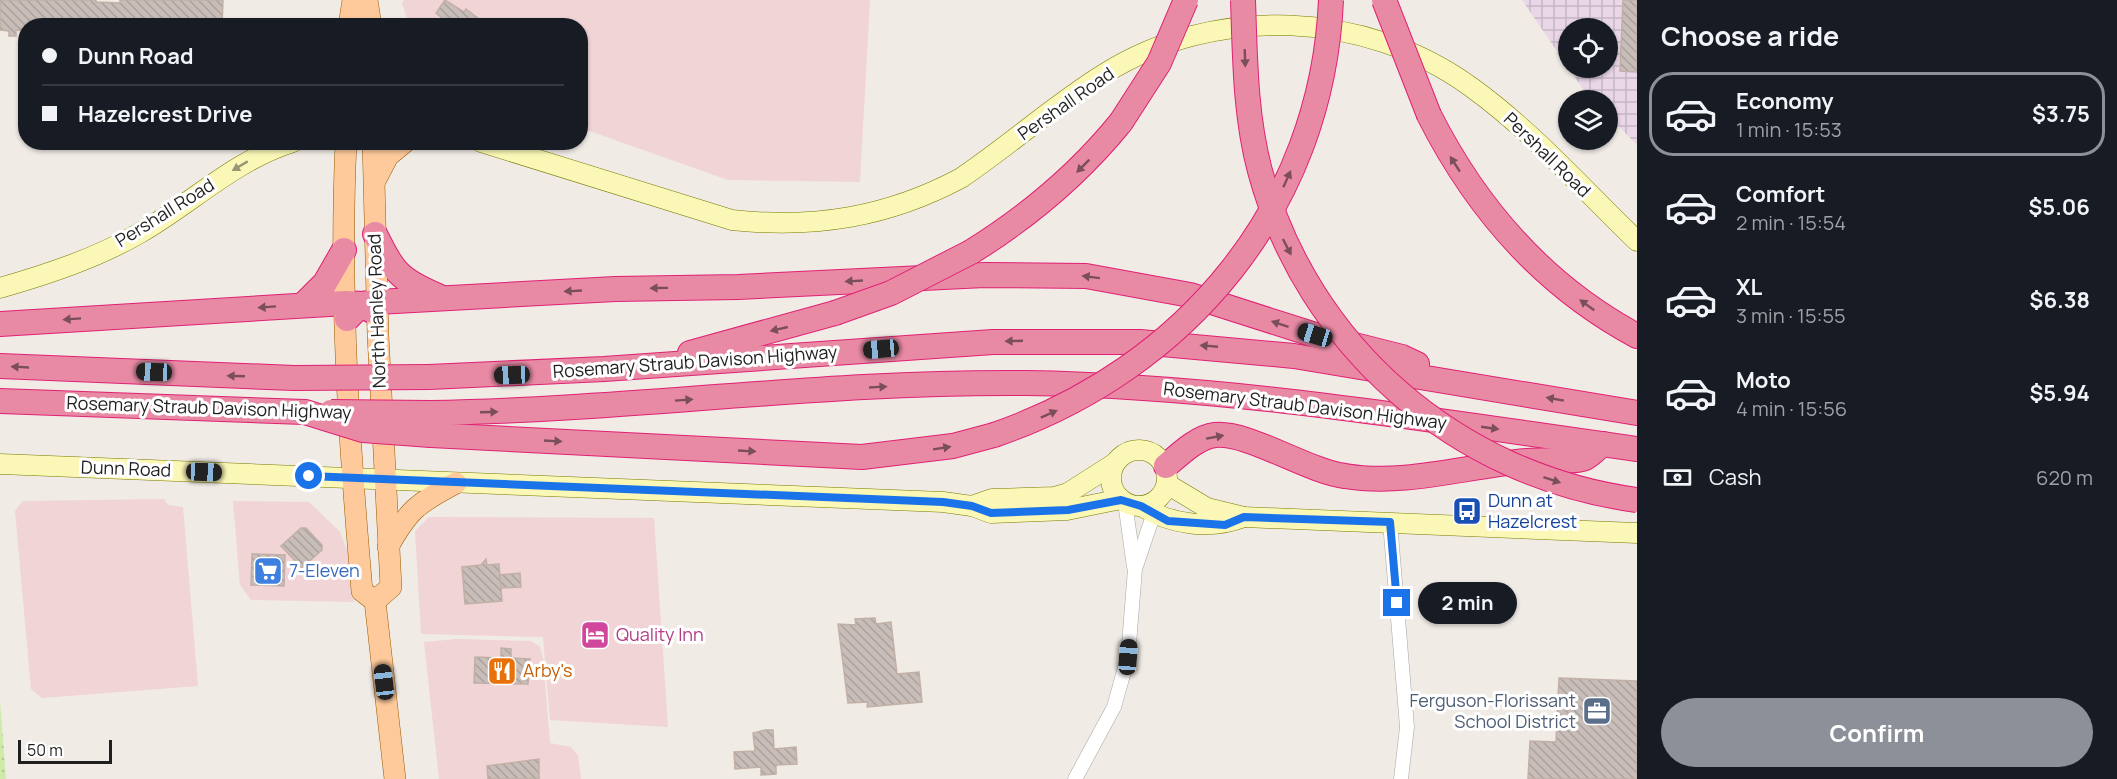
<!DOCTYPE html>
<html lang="en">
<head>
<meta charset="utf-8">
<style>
	body { margin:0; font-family:Manrope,sans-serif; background:#20242c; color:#f1f3f6; height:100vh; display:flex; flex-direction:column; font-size:22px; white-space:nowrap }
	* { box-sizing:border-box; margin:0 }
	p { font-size:20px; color:#9ea1a6 }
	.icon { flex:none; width:33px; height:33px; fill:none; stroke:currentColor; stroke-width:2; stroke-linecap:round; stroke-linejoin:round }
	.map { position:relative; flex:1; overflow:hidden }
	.drawer { display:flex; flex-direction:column; background:#171b24; width:480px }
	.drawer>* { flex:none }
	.guide { position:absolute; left:18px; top:18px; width:570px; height:132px; border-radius:24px; box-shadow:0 2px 4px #0004; display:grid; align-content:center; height:132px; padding:0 24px; background:#171b24 }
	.fabs { position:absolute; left:1558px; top:18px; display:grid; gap:12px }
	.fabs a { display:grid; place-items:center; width:60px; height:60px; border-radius:50%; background:#171b24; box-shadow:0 2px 4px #0004; font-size:30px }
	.scale { position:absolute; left:18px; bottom:15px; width:94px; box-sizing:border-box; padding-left:6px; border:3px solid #1f1f1f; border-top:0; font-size:16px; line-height:21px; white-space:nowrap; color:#1f1f1f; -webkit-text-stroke:4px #fff; paint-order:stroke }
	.end { position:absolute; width:27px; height:27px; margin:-14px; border:8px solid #1a73e8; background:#fff; box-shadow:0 0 0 3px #fff }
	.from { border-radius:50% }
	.bubble { position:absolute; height:42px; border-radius:21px; background:#171b24; box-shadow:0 2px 4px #0004; font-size:20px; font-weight:700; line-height:42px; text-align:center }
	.car { position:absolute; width:18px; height:36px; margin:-18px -9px; border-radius:8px; box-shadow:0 0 4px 2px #0007; background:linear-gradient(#222 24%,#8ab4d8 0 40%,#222 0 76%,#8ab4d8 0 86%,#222 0) }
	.guide b { display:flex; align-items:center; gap:21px; height:57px; font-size:22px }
	.guide b+b { border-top:2px solid #363941 }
	.guide i { width:15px; height:15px; background:#f1f3f6 }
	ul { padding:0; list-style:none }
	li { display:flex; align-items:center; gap:18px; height:84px; margin:0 12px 9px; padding:0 12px; border:3px solid transparent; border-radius:24px }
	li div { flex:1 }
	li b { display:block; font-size:22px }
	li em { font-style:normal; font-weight:700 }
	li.active { border-color:#8c9099 }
	li>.icon { width:54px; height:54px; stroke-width:1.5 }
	h2 { padding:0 24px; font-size:27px; line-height:72px }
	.pay { display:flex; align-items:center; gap:15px; height:66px; padding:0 24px; font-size:22px }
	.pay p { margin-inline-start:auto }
	.cta { display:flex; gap:12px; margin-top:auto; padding:12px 24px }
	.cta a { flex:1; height:69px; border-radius:36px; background:#8c9099; color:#fff; font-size:24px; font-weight:700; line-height:69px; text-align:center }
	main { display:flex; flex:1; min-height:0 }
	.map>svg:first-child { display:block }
	.commercial { fill:#f1d4d5 }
	.industrial { fill:url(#industrial-grid); fill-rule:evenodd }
	.grass { fill:url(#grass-dots) }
	.building { fill:url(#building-back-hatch); stroke:#c2b0a7; stroke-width:1.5 }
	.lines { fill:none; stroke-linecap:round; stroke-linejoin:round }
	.street-casing { stroke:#a6a6a6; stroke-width:15 }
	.secondary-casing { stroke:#787a02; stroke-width:21 }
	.primary-casing { stroke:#9a5900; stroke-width:22 }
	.highway-casing { stroke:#e02073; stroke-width:26 }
	.street { stroke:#fff; stroke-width:14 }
	.secondary { stroke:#fbf8b7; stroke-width:20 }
	.primary { stroke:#feca9b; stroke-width:21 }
	.highway { stroke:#e98aa5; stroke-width:24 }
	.highway-bridge-casing { stroke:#e02073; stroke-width:26; stroke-linecap:butt }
	.highway-bridge { stroke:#e98aa5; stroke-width:24 }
	.oneway { fill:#7a4f5b }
	.oneway2 { fill:#989673 }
	.route { stroke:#1a73e8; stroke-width:8 }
	.labels { text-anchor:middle; stroke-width:6; stroke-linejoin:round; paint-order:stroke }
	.street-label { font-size:18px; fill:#1f1f1f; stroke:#fff }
	.transit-label { font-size:18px; fill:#164399; stroke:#fff; text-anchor:start }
	.shop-label { font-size:18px; fill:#366cbe; stroke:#fff; text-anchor:start }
	.hotel-label { font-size:18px; fill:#b23c85; stroke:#fff; text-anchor:start }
	.food-label { font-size:18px; fill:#c56008; stroke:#fff; text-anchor:start }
	.service-label { font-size:18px; fill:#4e5e75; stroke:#fff; text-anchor:end }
</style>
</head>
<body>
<main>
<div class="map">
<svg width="1637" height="779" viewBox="0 0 1637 779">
	<defs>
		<pattern id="industrial-grid" width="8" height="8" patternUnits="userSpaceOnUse" patternTransform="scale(1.5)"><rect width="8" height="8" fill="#e9d6e7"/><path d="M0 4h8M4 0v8" fill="none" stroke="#c7b7c6"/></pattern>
		<pattern id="grass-dots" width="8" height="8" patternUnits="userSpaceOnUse" patternTransform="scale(1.5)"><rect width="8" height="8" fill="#d0eba9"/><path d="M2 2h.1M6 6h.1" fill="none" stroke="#b2c991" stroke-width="1.8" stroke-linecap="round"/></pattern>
		<pattern id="building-back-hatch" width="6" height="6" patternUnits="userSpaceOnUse" patternTransform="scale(1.5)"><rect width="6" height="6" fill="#c8bdb8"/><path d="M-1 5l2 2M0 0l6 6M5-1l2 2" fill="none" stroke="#aba29e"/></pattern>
	</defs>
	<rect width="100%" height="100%" fill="#f0ebe5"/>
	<g class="commercial">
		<path d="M404,0H870L860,182L728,180L581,128L580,26L409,25L402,3Z"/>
		<path d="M164,499L168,505L183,507L198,686L42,698L31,689L15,511L23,501Z"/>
		<path d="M233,501L309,502L340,532L349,555L354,602L251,600L240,585Z"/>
		<path d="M429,517L654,518L668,727L550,720L543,637L421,634L415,531Z"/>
		<path d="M457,639L531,641L540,647L543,658L550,743L571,747L578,755L581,779H439L424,642Z"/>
	</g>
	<path class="industrial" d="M1522,0H1637V145L1608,115V100H1594L1583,89ZM1569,28H1608V68H1569Z"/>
	<path class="grass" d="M0,700L6,779H0Z"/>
	<g class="building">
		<path d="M0,0H96V2L120,3V0H223L222,26H26V31L16,30V36H9V31L0,30Z"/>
		<path d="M445,0L464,12L466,9L488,26H452L436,13Z"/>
		<path d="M1623,0H1637V72L1620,71Z"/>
		<path d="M301,528H306L322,545V550L302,568L281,546Z"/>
		<path d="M252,554L285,555L284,586L251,585Z"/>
		<path d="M486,559L487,565L499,564L502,601L465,604L462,567L481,565Z"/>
		<path d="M520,573L521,587L501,588L500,575Z"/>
		<path d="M875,618L876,624L891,622L897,674L919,672L922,702L867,707L868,702L848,703L838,624L856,625L855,619Z"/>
		<path d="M501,648L511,649V658L530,659L528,684L474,683L475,657L501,658Z"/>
		<path d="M1559,678L1637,681V779H1528L1530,741L1556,742Z"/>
		<path d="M765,730H773L774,749L796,747L797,764L776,765V774L761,775V767L735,769L734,752L755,751L753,733Z"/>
		<path d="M539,759V779H488L487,766Z"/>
	</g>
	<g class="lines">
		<g class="street-casing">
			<g id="street">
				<path d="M1125,502L1134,567"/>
				<path d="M1390,522L1407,727L1401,779"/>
				<path d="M1075,779L1114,707L1128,657L1135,569L1159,498"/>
			</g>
		</g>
		<g class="secondary-casing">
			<g id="secondary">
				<path d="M481,142L732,220C814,229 888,217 961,178C1010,145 1054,105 1104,74C1215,4 1365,10 1471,87C1531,130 1584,190 1637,241"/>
				<path d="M0,288C48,274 97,258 140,233C192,203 235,160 293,142"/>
				<circle cx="1139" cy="478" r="28"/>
				<path d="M0,464L943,502L972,506L991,513L1067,510L1121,499"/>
				<path d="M1167,484L1207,508L1244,517L1637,533"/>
				<path d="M972,506L992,499L1054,497L1068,493L1115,463"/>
				<path d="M1141,506C1171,525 1211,530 1244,517"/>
			</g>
		</g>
		<g class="primary-casing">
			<g id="primary">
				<path d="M367,0L371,26"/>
				<path d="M349,26L353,0"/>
				<path d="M346,142C339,292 349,443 362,591L375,601L395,779"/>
				<path d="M373,142L378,335L391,587L375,601"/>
				<path d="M375,181L388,156L405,142"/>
				<path d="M388,547C409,509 418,503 456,483"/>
			</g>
		</g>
		<g class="highway-casing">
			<g id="highway">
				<path d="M1429,115C1476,208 1544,286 1637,336"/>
				<path d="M375,234C394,272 398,279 438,296"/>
				<path d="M971,252C1029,216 1078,175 1121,122"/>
				<path d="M303,305L325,283L344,250"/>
				<path d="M347,319L362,304L377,302L615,289L738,287L985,275L1086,276L1190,295L1315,335L1402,357L1417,364"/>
				<path d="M0,324L346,303L362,304L370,310"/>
				<path d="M690,353L835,313"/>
				<path d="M0,366L294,378"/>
				<path d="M429,377L604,369L993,342H1140L1294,356L1637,413"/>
				<path d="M0,401L305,412"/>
				<path d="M430,413C629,410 827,381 1026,383C1232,386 1434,421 1637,449"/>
				<path d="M431,435L862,457L953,446L994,435"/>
				<path d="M1166,466C1179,455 1197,437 1215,435C1249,432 1307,471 1345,476C1405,486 1466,466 1526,461C1541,459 1572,463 1585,458C1591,455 1597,448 1603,444"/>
			</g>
		</g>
		<use href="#street" class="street"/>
		<use href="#secondary" class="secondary"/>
		<use href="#primary" class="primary"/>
		<use href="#highway" class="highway"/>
		<g class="highway-bridge-casing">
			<g id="highway-bridge">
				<path d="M1243,0C1245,57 1245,115 1260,171C1307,346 1457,476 1637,500"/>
				<path d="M1384,0L1429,115"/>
				<path d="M1121,122L1159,63L1186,0"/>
				<path d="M835,313L891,293L971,252"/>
				<path d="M294,378L429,377"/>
				<path d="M305,412L363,430L431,435"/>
				<path d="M331,412L430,413"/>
				<path d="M994,435C1186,369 1322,207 1331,0"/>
			</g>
		</g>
		<use href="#highway-bridge" class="highway-bridge"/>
	</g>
	<defs><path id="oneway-solid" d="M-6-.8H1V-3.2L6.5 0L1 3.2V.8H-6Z" transform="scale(1.5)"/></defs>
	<g class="oneway">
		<use href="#oneway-solid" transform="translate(1245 58) rotate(88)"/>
		<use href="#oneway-solid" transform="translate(1455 164) rotate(-123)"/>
		<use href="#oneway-solid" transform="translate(1083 166) rotate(135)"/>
		<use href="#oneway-solid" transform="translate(1287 179) rotate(-66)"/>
		<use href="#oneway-solid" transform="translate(1287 247) rotate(63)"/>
		<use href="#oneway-solid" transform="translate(1091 277) rotate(-173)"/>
		<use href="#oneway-solid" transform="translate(854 281) rotate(177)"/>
		<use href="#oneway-solid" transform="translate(659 288) rotate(179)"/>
		<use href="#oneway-solid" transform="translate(573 291) rotate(177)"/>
		<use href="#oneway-solid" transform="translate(1587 305) rotate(-144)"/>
		<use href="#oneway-solid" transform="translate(267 307) rotate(176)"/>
		<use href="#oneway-solid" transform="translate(72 319) rotate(176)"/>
		<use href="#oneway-solid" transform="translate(1280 324) rotate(-162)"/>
		<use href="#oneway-solid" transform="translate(779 329) rotate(167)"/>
		<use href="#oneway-solid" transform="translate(1014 341) rotate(178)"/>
		<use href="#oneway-solid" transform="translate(1209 346) rotate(-175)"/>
		<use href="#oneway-solid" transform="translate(20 367) rotate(-177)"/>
		<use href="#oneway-solid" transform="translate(236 376) rotate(-178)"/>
		<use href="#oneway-solid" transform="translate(878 387) rotate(-3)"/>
		<use href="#oneway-solid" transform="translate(1555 399) rotate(-170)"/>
		<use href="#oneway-solid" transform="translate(684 400) rotate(-4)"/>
		<use href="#oneway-solid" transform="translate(489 412) rotate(-2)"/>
		<use href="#oneway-solid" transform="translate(1049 414) rotate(-24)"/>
		<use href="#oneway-solid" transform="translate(1490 428) rotate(8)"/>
		<use href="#oneway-solid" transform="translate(1215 437) rotate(-10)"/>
		<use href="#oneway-solid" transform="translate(553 441) rotate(3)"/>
		<use href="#oneway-solid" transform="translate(942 448) rotate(-9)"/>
		<use href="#oneway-solid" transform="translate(747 451) rotate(3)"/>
		<use href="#oneway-solid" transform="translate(1552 480) rotate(18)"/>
	</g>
	<use class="oneway2" href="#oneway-solid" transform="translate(240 166) rotate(149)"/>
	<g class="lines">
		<path class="route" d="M309,476L943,502L972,506L991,513L1068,510L1121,500L1141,506L1168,521L1225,525L1244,517L1390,522L1397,603"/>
	</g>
	<defs>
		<g id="bus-square" transform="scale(1.5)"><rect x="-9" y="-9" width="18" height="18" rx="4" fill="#1a4fb4" stroke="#fff"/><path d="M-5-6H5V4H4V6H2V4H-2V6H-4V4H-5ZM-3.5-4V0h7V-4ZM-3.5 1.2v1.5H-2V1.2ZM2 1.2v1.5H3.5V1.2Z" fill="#fff"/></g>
		<g id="supermarket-square" transform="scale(1.5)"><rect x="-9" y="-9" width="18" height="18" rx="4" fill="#3f7fe0" stroke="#fff"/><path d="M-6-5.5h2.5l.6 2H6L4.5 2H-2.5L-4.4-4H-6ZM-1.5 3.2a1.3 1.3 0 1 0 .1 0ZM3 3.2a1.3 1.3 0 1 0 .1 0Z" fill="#fff"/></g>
		<g id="hotel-square" transform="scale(1.5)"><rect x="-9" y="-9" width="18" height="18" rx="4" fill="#d1479c" stroke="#fff"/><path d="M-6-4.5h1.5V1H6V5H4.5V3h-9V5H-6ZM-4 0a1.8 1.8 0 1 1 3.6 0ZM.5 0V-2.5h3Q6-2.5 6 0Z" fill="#fff"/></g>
		<g id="restaurant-square" transform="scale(1.5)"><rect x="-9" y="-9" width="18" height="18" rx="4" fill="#e8710a" stroke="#fff"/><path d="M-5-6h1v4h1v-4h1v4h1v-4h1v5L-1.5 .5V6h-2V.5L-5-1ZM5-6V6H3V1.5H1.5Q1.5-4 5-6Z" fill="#fff"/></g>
		<g id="office-square" transform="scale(1.5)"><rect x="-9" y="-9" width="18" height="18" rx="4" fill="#5c6f8a" stroke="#fff"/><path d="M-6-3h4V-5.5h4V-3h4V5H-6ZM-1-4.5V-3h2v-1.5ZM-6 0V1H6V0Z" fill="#fff"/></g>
	</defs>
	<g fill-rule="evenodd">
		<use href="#bus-square" x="1467" y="511"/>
		<use href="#supermarket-square" x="268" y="571"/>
		<use href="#hotel-square" x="595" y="635"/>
		<use href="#restaurant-square" x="502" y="671"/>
		<use href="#office-square" x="1597" y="711"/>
	</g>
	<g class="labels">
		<g class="street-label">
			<text transform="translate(1066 104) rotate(-35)" y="6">Pershall Road</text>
			<text transform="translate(1547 155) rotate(44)" y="6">Pershall Road</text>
			<text transform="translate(165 213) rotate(-32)" y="6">Pershall Road</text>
			<text transform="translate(377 311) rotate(-92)" y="6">North Hanley Road</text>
			<text transform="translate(695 362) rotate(-4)" y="6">Rosemary Straub Davison Highway</text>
			<text transform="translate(1305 406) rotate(7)" y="6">Rosemary Straub Davison Highway</text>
			<text transform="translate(209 408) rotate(2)" y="6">Rosemary Straub Davison Highway</text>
			<text transform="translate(126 469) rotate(2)" y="6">Dunn Road</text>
		</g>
		<g class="transit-label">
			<text x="1488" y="507">Dunn at<tspan x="1488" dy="21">Hazelcrest</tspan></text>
		</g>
		<g class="shop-label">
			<text x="289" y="577">7-Eleven</text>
		</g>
		<g class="hotel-label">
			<text x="616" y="641">Quality Inn</text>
		</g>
		<g class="food-label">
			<text x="523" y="677">Arby's</text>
		</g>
		<g class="service-label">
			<text x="1576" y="707">Ferguson-Florissant<tspan x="1576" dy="21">School District</tspan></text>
		</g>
	</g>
</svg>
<div class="fabs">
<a><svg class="icon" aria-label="locate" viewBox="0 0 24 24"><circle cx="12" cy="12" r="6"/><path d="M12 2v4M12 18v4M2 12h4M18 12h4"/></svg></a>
<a><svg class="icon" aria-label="layers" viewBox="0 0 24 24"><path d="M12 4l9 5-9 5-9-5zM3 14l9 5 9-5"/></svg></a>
</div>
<div class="scale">50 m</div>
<i class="end from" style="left:309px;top:476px"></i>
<i class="end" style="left:1397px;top:603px"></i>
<div class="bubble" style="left:1418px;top:582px;width:99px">2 min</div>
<i class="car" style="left:1315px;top:335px;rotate:287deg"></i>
<i class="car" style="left:881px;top:349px;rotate:265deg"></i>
<i class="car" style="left:154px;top:372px;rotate:272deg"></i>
<i class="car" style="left:512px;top:375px;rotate:268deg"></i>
<i class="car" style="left:204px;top:472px;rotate:92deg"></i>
<i class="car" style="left:1128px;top:657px;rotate:4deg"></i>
<i class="car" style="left:384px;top:682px;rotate:353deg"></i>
<div class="guide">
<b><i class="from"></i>Dunn Road</b>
<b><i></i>Hazelcrest Drive</b>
</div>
</div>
<section class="drawer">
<h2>Choose a ride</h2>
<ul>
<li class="active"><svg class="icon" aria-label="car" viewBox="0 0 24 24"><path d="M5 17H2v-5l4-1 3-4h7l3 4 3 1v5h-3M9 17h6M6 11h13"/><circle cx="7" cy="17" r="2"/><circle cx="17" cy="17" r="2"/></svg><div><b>Economy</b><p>1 min · 15:53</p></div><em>$3.75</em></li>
<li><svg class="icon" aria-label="car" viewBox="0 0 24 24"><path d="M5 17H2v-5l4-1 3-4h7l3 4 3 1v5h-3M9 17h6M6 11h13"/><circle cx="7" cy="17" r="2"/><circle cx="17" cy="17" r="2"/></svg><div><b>Comfort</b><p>2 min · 15:54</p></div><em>$5.06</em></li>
<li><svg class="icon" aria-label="car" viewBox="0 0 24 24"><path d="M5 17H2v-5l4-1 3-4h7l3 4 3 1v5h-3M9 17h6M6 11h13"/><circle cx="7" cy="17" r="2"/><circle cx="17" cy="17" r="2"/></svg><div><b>XL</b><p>3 min · 15:55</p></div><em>$6.38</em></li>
<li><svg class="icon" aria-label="car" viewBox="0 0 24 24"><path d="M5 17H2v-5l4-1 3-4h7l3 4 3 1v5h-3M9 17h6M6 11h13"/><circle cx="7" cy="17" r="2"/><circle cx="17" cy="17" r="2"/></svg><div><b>Moto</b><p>4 min · 15:56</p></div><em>$5.94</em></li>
</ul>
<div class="pay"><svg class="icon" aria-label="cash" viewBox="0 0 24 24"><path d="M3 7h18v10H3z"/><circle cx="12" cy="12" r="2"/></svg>Cash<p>620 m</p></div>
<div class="cta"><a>Confirm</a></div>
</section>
</main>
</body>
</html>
